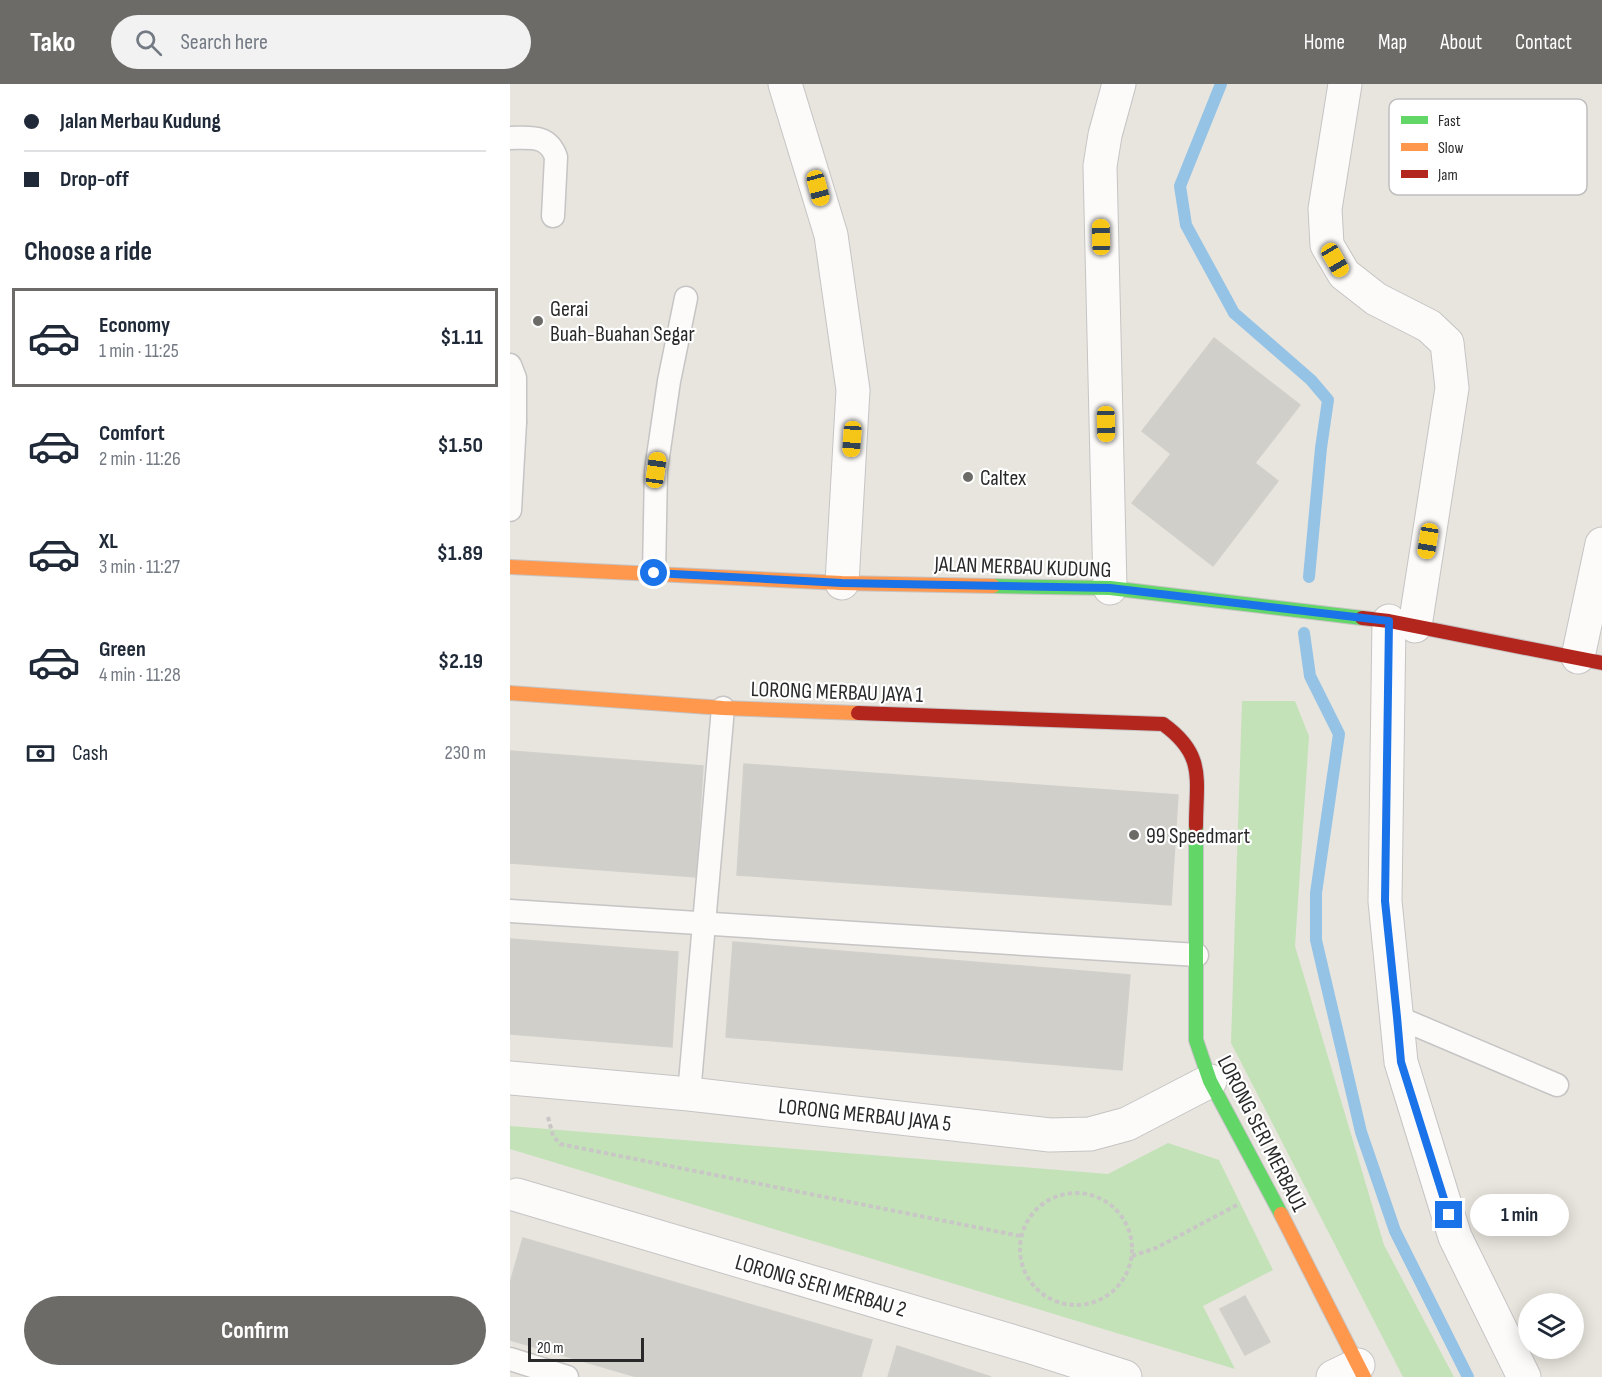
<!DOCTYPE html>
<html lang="en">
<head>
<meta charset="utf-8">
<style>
	body { margin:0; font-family:"Sofia Sans Condensed",sans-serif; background:#f2f2f3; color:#1f2937; height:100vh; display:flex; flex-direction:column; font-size:22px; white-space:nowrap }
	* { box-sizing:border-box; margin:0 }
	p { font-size:20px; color:#747a83 }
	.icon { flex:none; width:33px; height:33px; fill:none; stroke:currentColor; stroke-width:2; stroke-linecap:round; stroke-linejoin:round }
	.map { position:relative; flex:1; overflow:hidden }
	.drawer { display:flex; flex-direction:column; background:#fff; width:510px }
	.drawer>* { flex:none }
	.banner { display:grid; align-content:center; height:132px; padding:0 24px; background:#fff }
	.buttons { position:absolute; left:1008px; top:1209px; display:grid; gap:12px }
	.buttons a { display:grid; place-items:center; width:66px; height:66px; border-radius:50%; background:#fff; box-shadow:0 3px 15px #0003; font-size:30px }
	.scale { position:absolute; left:18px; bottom:15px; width:116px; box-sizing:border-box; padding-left:6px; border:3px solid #292929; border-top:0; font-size:16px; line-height:21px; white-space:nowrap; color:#292929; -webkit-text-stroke:4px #fff; paint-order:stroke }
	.end { position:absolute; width:27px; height:27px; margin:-14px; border:8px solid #1a73e8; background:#fff; box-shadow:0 0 0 3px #fff }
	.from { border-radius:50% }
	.bubble { position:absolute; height:42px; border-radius:21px; background:#fff; box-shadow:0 3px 15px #0003; font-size:20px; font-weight:700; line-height:42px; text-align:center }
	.car { position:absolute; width:18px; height:36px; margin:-18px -9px; border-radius:8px; box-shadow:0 0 4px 2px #0007; background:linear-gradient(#f5c518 24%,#345 0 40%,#f5c518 0 76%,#345 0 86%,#f5c518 0) }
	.banner b { display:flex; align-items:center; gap:21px; height:57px; font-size:22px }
	.banner b+b { border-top:2px solid #e0e1e3 }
	.banner i { width:15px; height:15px; background:#1f2937 }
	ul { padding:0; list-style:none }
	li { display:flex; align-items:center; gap:18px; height:99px; margin:0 12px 9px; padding:0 12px; border:3px solid transparent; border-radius:0px }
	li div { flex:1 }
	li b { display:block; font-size:22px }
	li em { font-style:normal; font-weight:700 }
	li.selected { border-color:#6c6b68 }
	li>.icon { width:54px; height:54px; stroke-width:1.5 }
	h2 { padding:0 24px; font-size:27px; line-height:72px }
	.pay { display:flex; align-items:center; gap:15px; height:66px; padding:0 24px; font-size:22px }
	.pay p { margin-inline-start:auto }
	.action { display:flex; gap:12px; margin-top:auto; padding:12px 24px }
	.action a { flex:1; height:69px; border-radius:36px; background:#6c6b68; color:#fff; font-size:24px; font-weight:700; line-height:69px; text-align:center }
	header { display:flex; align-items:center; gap:36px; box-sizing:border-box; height:84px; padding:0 30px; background:#6c6b68; color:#fff }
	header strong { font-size:28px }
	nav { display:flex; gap:33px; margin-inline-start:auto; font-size:21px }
	.search { width:420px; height:54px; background:#f2f2f3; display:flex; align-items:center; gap:15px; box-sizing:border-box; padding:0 21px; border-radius:33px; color:#747a83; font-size:22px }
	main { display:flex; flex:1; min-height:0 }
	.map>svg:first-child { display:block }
	.green { fill:#c3e2b8 }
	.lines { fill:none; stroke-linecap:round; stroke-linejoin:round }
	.stream { stroke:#95c3e6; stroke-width:12 }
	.building { fill:#d0cfca; stroke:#d2d0cb; stroke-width:1.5 }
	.lane-casing { stroke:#c6c4c4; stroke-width:25 }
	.street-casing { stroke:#c6c4c4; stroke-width:35 }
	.fast-casing { stroke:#c6c4c4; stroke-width:16 }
	.slow-casing { stroke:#c6c4c4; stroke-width:16 }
	.jam-casing { stroke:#c6c4c4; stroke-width:16 }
	.path { stroke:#c8c7c6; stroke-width:4; stroke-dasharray:4.5 3; stroke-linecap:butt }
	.lane { stroke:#fcfbfa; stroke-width:22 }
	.street { stroke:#fcfbfa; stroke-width:33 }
	.fast { stroke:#63d668; stroke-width:14 }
	.slow { stroke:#ff974d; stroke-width:14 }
	.jam { stroke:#b3261e; stroke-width:14 }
	.route { stroke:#1a73e8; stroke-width:8 }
	.poi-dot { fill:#6c6b68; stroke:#fff; stroke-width:2 }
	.labels { text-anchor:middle; stroke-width:4.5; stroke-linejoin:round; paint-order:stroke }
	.poi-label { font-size:22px; fill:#292929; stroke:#fff; text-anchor:start }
	.street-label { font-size:22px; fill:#292929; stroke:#fff }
	.key { fill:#fff; stroke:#bfbfbf; stroke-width:1.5 }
	.key-label { font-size:16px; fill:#292929 }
</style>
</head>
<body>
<header>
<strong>Tako</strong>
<div class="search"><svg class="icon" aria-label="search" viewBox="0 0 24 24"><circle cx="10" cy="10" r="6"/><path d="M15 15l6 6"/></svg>Search here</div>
<nav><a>Home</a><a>Map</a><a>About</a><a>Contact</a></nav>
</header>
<main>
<section class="drawer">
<div class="banner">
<b><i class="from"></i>Jalan Merbau Kudung</b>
<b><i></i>Drop-off</b>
</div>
<h2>Choose a ride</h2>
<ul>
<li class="selected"><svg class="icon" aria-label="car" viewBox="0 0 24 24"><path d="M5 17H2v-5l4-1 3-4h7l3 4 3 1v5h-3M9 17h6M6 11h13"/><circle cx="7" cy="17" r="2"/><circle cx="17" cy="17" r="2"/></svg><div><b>Economy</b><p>1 min · 11:25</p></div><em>$1.11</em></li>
<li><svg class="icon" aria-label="car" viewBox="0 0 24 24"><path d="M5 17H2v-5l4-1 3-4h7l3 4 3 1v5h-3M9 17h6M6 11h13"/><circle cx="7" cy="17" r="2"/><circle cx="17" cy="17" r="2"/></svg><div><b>Comfort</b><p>2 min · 11:26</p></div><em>$1.50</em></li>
<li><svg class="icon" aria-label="car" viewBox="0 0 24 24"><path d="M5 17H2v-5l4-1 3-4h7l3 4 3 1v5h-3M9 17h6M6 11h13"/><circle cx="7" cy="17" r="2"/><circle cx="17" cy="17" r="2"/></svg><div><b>XL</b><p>3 min · 11:27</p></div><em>$1.89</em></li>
<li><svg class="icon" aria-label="car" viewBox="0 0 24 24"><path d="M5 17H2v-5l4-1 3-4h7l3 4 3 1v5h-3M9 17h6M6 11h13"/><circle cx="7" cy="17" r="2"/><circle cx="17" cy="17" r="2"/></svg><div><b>Green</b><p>4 min · 11:28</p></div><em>$2.19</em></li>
</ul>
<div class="pay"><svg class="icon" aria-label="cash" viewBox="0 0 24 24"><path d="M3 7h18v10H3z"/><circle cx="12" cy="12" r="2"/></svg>Cash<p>230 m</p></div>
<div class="action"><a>Confirm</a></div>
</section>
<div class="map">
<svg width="1092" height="1293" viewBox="0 0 1092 1293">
	<rect width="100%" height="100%" fill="#e8e5de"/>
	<g class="green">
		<path d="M732,617H785L799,652L785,862L874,1161L944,1293H893L721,959Z"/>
		<path d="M0,1042L598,1090L658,1059L709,1076L763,1186L693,1222L725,1285L0,1065Z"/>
	</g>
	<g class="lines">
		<g class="stream">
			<path d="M711,0L670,102L676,141L724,229L801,296L818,316L811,364L799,493"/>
			<path d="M794,549L800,592L829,650L806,809V856L851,1048L885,1147L958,1293"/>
		</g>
	</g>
	<g class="building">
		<path d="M704,254L790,321L745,379L768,397L703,482L622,419L661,370L632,347Z"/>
		<path d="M0,667L193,682L186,793L0,779Z"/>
		<path d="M234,680L668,711L661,821L227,791Z"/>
		<path d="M0,855L168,868L162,963L0,950Z"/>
		<path d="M223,858L620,891L612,986L216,953Z"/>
		<path d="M13,1154L362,1256L351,1293H127L0,1256V1199Z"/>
		<path d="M735,1212L760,1258L735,1271L710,1225Z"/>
		<path d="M387,1262L481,1293H378Z"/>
	</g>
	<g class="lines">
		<g class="lane-casing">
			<g id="lane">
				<path d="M0,54C20,54 38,50 46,73L43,132"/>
				<path d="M0,281L5,294V338H0"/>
				<path d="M0,426L5,338"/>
				<path d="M144,489L146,386L159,297L176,214"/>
				<path d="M0,827L687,871"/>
				<path d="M887,933L1047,1001"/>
				<path d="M179,1010L213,624"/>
				<path d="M0,1275L57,1293"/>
			</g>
		</g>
		<g class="street-casing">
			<g id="street">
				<path d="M275,0L321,151L343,306L332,499"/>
				<path d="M835,0L815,125L817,161L834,190L866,215L919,242L937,259L942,304L905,542"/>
				<path d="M600,504L590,82L595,51L609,0"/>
				<path d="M879,537L875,817L891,978L945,1153L1014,1293"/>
				<path d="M1068,573L1092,460"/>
				<path d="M0,994L179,1010L540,1051L580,1050L617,1040L700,997"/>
				<path d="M7,1111L518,1262L615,1293"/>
				<path d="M823,1293L848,1281"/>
			</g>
		</g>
		<g class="fast-casing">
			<g id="fast">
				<path d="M483,502L600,504L852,534"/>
				<path d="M686,742V956L700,997L771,1130"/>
			</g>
		</g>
		<g class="slow-casing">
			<g id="slow">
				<path d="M0,483L332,499L483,502"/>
				<path d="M0,609L213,624L348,629"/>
				<path d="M771,1130L854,1293"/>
			</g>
		</g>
		<g class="jam-casing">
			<g id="jam">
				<path d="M852,534L879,537L1092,579"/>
				<path d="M348,629L653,640C696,671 686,695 686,742"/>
			</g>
		</g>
		<g class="path">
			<path d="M38,1033L43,1052L50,1060L510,1152"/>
			<circle cx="566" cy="1165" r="56"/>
			<path d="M622,1172L646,1164L727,1121"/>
		</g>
		<use href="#lane" class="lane"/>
		<use href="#street" class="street"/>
		<use href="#fast" class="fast"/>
		<use href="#slow" class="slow"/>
		<use href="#jam" class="jam"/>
	</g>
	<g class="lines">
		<path class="route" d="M144,489L332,499L600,504L879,537L875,817L887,933L891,978L939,1131"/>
	</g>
	<g class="poi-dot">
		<circle cx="28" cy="237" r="6"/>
		<circle cx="458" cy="393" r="6"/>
		<circle cx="624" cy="751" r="6"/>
	</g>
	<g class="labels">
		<g class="poi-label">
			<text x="40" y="232">Gerai<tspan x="40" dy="25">Buah-Buahan Segar</tspan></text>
			<text x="470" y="401">Caltex</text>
			<text x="636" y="759">99 Speedmart</text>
		</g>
		<g class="street-label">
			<text transform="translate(513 482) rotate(2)" y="8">JALAN MERBAU KUDUNG</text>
			<text transform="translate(327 607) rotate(2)" y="8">LORONG MERBAU JAYA 1</text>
			<text transform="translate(355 1030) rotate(6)" y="8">LORONG MERBAU JAYA 5</text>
			<text transform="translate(753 1049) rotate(63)" y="8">LORONG SERI MERBAU1</text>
			<text transform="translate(311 1201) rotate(16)" y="8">LORONG SERI MERBAU 2</text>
		</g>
	</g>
	<rect x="879" y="15" width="198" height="96" rx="9" class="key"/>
	<rect x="891" y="32" width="27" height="8" fill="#63d668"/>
	<rect x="891" y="59" width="27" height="8" fill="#ff974d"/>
	<rect x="891" y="86" width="27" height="8" fill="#b3261e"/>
	<g class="key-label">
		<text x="928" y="42">Fast</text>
		<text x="928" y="69">Slow</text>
		<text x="928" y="96">Jam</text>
	</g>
</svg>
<div class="buttons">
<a><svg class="icon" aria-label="layers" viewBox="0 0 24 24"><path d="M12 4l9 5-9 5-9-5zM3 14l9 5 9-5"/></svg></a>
</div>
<div class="scale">20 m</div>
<i class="end from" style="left:144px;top:489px"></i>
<i class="end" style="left:939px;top:1131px"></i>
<div class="bubble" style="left:960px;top:1110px;width:99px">1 min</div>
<i class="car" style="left:308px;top:104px;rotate:165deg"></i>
<i class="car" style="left:591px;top:153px;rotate:359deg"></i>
<i class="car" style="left:825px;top:176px;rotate:150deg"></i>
<i class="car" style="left:596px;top:340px;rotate:179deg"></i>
<i class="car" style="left:342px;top:355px;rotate:184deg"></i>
<i class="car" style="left:146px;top:386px;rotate:8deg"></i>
<i class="car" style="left:918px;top:457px;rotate:189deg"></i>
</div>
</main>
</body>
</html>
